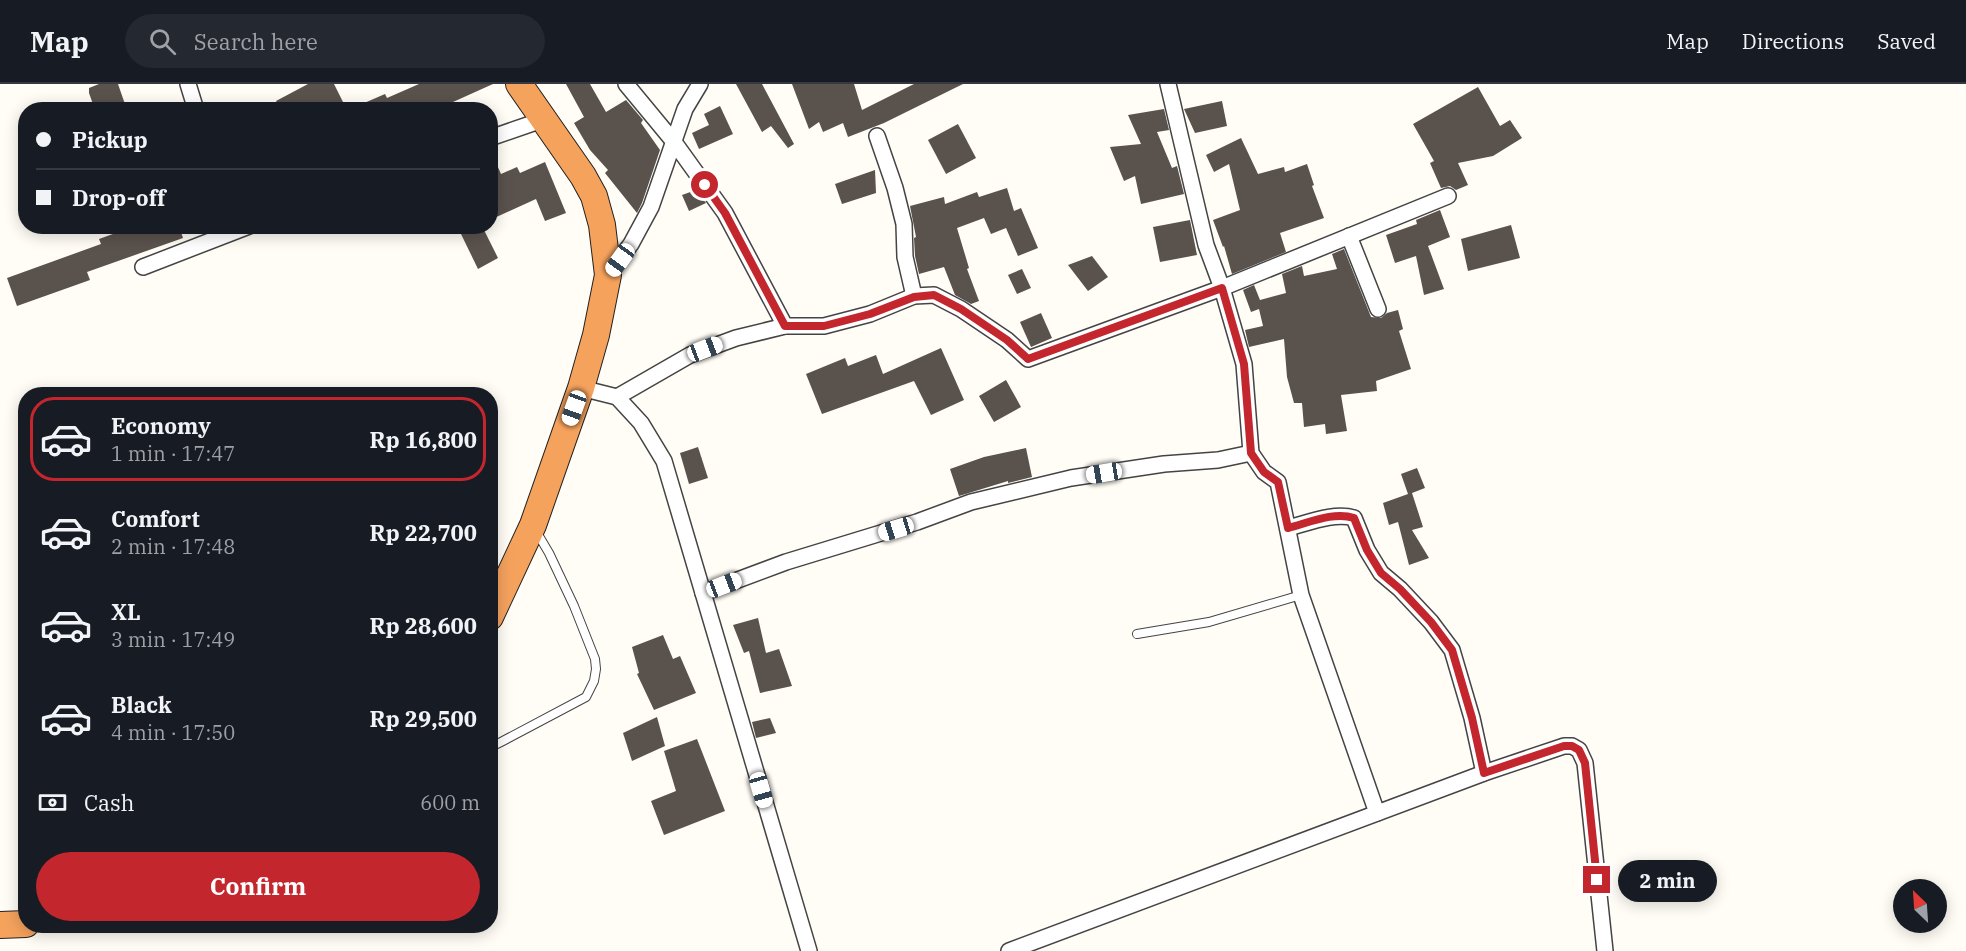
<!DOCTYPE html>
<html lang="en">
<head>
<meta charset="utf-8">
<style>
	body { margin:0; font-family:"IBM Plex Serif",serif; background:#242831; color:#f1f3f6; height:100vh; display:flex; flex-direction:column; font-size:22px; white-space:nowrap }
	* { box-sizing:border-box; margin:0 }
	p { font-size:20px; color:#9ea1a6 }
	.icon { flex:none; width:33px; height:33px; fill:none; stroke:currentColor; stroke-width:2; stroke-linecap:round; stroke-linejoin:round }
	.map { position:relative; flex:1; overflow:hidden }
	.details { position:absolute; left:18px; top:303px; width:480px; height:546px; display:flex; flex-direction:column; background:#171b24; border-radius:24px; box-shadow:0 3px 15px #0003 }
	.details>* { flex:none }
	.guide { position:absolute; left:18px; top:18px; width:480px; height:132px; border-radius:24px; box-shadow:0 3px 15px #0003; display:grid; align-content:center; height:132px; padding:0 18px; background:#171b24 }
	.needle { width:39px; rotate:335deg }
	.buttons { position:absolute; left:1893px; top:795px; display:grid; gap:12px }
	.buttons a { display:grid; place-items:center; width:54px; height:54px; border-radius:50%; background:#171b24; box-shadow:0 3px 15px #0003; font-size:30px }
	.end { position:absolute; width:27px; height:27px; margin:-14px; border:8px solid #c4262e; background:#fff; box-shadow:0 0 0 3px #fff }
	.from { border-radius:50% }
	.bubble { position:absolute; height:42px; border-radius:21px; background:#171b24; box-shadow:0 3px 15px #0003; font-size:20px; font-weight:700; line-height:42px; text-align:center }
	.car { position:absolute; width:18px; height:36px; margin:-18px -9px; border-radius:8px; box-shadow:0 0 4px 2px #0007; background:linear-gradient(#fff 24%,#345 0 40%,#fff 0 76%,#345 0 86%,#fff 0) }
	.guide b { display:flex; align-items:center; gap:21px; height:57px; font-size:22px }
	.guide b+b { border-top:2px solid #363941 }
	.guide i { width:15px; height:15px; background:#f1f3f6 }
	ul { padding:10px 0 0; list-style:none }
	li { display:flex; align-items:center; gap:18px; height:84px; margin:0 12px 9px; padding:0 6px; border:3px solid transparent; border-radius:24px }
	li div { flex:1 }
	li b { display:block; font-size:22px }
	li em { font-style:normal; font-weight:700 }
	li.active { border-color:#c4262e }
	li>.icon { width:54px; height:54px; stroke-width:1.5 }
	.pay { display:flex; align-items:center; gap:15px; height:66px; padding:0 18px; font-size:22px }
	.pay p { margin-inline-start:auto }
	.action { display:flex; gap:12px; margin-top:auto; padding:12px 18px }
	.action a { flex:1; height:69px; border-radius:36px; background:#c4262e; color:#fff; font-size:24px; font-weight:700; line-height:69px; text-align:center }
	header { display:flex; align-items:center; gap:36px; box-sizing:border-box; height:84px; padding:0 30px; background:#171b24; border-bottom:2px solid #363941 }
	header strong { font-size:28px }
	nav { display:flex; gap:33px; margin-inline-start:auto; font-size:21px }
	.search { width:420px; height:54px; background:#242831; display:flex; align-items:center; gap:15px; box-sizing:border-box; padding:0 21px; border-radius:33px; color:#9ea1a6; font-size:22px }
	.map>svg:first-child { display:block }
	.building { fill:#5a524d }
	.lines { fill:none; stroke-linecap:round; stroke-linejoin:round }
	.lane-casing { stroke:#444; stroke-width:10 }
	.street-casing { stroke:#444; stroke-width:18 }
	.highway-casing { stroke:#222; stroke-width:28 }
	.lane { stroke:#fff; stroke-width:8 }
	.street { stroke:#fff; stroke-width:15 }
	.highway { stroke:#f5a25d; stroke-width:26 }
	.route { stroke:#c4262e; stroke-width:8 }
</style>
</head>
<body>
<header>
<strong>Map</strong>
<div class="search"><svg class="icon" aria-label="search" viewBox="0 0 24 24"><circle cx="10" cy="10" r="6"/><path d="M15 15l6 6"/></svg>Search here</div>
<nav><a>Map</a><a>Directions</a><a>Saved</a></nav>
</header>
<div class="map">
<svg width="1966" height="867" viewBox="0 0 1966 867">
	<rect width="100%" height="100%" fill="#fffdf5"/>
	<g class="building">
		<path d="M99,0H118L127,26H95L89,9V4Z"/>
		<path d="M308,0H334L347,26H281L276,17Z"/>
		<path d="M419,0H493L453,18L457,26H348L385,10L387,14Z"/>
		<path d="M566,0H590L606,28L626,16L643,36L641,39L660,66L642,119L637,129L605,89L608,86L590,66L574,39L584,33Z"/>
		<path d="M736,0H762L794,60L788,64L771,42L762,48Z"/>
		<path d="M792,0H854L862,26L914,0H963L884,39L848,53L843,39L823,48L819,38L809,45Z"/>
		<path d="M1478,3L1500,42L1510,36L1522,54L1493,72L1458,79L1468,101L1456,106L1450,102L1441,104L1430,79L1434,77L1413,40Z"/>
		<path d="M1222,17L1227,42L1195,49L1184,25Z"/>
		<path d="M720,22L733,50L699,65L692,49L709,41L704,30Z"/>
		<path d="M1164,25L1169,46L1157,48L1172,84L1177,82L1184,110L1141,120L1135,92L1124,97L1110,63L1141,60L1128,31Z"/>
		<path d="M958,40L976,74L946,90L928,56Z"/>
		<path d="M1241,54L1258,90L1284,83L1285,88L1307,80L1314,101L1312,102L1324,134L1280,149L1286,168L1232,190L1224,162L1223,163L1213,136L1240,126L1229,80L1214,88L1206,71Z"/>
		<path d="M490,65L501,90L517,83L520,89L545,78L566,129L545,137L536,115L490,136Z"/>
		<path d="M875,86L876,109L842,120L835,100Z"/>
		<path d="M1007,104L1014,127L1021,124L1038,164L1018,172L1006,144L991,150L984,134L957,144L969,184L967,185L979,217L971,220L955,211L944,183L919,190L915,172L914,154L916,153L910,122L944,113L945,120L977,108L979,113Z"/>
		<path d="M696,106L706,119L689,127L682,111Z"/>
		<path d="M1440,126L1450,153L1428,162L1444,205L1424,211L1416,172L1395,179L1386,151L1417,140L1416,136Z"/>
		<path d="M1190,136L1197,171L1160,178L1153,143Z"/>
		<path d="M1511,141L1520,174L1468,187L1461,155Z"/>
		<path d="M135,142H179L183,154L87,188L90,196L17,222L7,194L101,160L99,155Z"/>
		<path d="M476,142H482L498,174L478,185L461,150Z"/>
		<path d="M1344,165L1371,233L1381,234L1387,229L1398,226L1403,245L1399,247L1411,285L1376,297L1377,307L1341,311L1347,347L1326,350L1325,340L1304,343L1302,319H1294L1287,293L1284,255L1249,263L1245,246L1263,242L1259,225L1251,228L1243,206L1254,201L1260,216L1286,209L1282,190L1302,182L1304,192L1337,185L1332,170Z"/>
		<path d="M1092,172L1108,193L1088,207L1068,181Z"/>
		<path d="M1022,185L1031,204L1017,210L1008,191Z"/>
		<path d="M1041,229L1052,254L1031,263L1020,238Z"/>
		<path d="M941,264L964,316L931,331L914,297L822,330L806,290L845,274L848,282L876,271L883,290Z"/>
		<path d="M1006,296L1021,323L994,338L979,312Z"/>
		<path d="M698,363L708,394L689,400L680,369Z"/>
		<path d="M1026,364L1032,393L1008,399V397L959,412L950,385L984,373Z"/>
		<path d="M1417,384L1425,404L1412,409L1423,443L1412,446L1429,474L1409,481L1398,438L1389,441L1383,419L1408,410L1401,390Z"/>
		<path d="M758,534L766,569L779,565L792,602L760,609L749,567L744,569L733,541Z"/>
		<path d="M663,551L673,575L680,572L696,609L654,626L637,590L639,589L632,563Z"/>
		<path d="M657,633L665,662L632,677L623,649Z"/>
		<path d="M770,634L776,649L756,654L752,638Z"/>
		<path d="M697,655L725,727L664,751L651,717L676,707L664,667Z"/>
	</g>
	<g class="lines">
		<g class="lane-casing">
			<g id="lane">
				<path d="M1137,550L1209,538L1301,511"/>
				<path d="M490,659L495,661L501,658L586,613L594,597L596,585L595,575L574,522L549,469L536,447"/>
			</g>
		</g>
		<g class="street-casing">
			<g id="street">
				<path d="M188,0L196,26"/>
				<path d="M626,0L674,58L725,129L785,242"/>
				<path d="M1168,0L1206,161L1222,204L1244,280L1251,369L1264,388L1278,398L1301,511L1377,729"/>
				<path d="M877,52L895,104L904,140L905,173L914,212"/>
				<path d="M490,54L545,35"/>
				<path d="M1349,152L1378,225"/>
				<path d="M143,183L249,142"/>
				<path d="M608,191L631,160L651,123L685,25L700,0"/>
				<path d="M581,304L617,313L641,339L664,377L809,867"/>
				<path d="M617,313L690,271L736,254L785,242H824L870,230L914,212L934,211L961,225L1007,256L1028,275L1222,204L1448,112"/>
				<path d="M1288,444C1308,439 1334,428 1354,434L1367,466L1381,489L1400,505L1431,538L1452,566L1472,634L1484,689"/>
				<path d="M703,509L786,478L917,438L971,418L1071,394L1164,380L1218,376L1251,369"/>
				<path d="M1009,867L1484,689L1564,662H1572L1579,666L1585,679L1605,867"/>
			</g>
		</g>
		<g class="highway-casing">
			<g id="highway">
				<path d="M490,533L533,441L581,304L596,251L608,191L602,141L594,112L583,92L519,0"/>
				<path d="M0,841L26,840"/>
			</g>
		</g>
		<use href="#lane" class="lane"/>
		<use href="#street" class="street"/>
		<use href="#highway" class="highway"/>
	</g>
	<g class="lines">
		<path class="route" d="M705,101L725,129L785,242H824L870,230L914,213L934,211L961,225L1007,256L1028,275L1222,204L1244,280L1251,369L1264,388L1278,398L1288,444C1308,439 1334,427 1354,434L1367,466L1381,489L1400,505L1431,538L1452,566L1472,634L1484,689L1564,662H1572L1579,666L1585,679L1597,796"/>
	</g>
</svg>
<div class="buttons">
<a><svg class="needle" viewBox="-14 -14 28 28"><path d="M0-13l5 13h-10z" fill="#e53935"/><path d="M0 13l5-13h-10z" fill="#9ea1a6"/></svg></a>
</div>
<i class="end from" style="left:705px;top:101px"></i>
<i class="end" style="left:1597px;top:796px"></i>
<div class="bubble" style="left:1618px;top:776px;width:99px">2 min</div>
<i class="car" style="left:620px;top:176px;rotate:216deg"></i>
<i class="car" style="left:705px;top:265px;rotate:69deg"></i>
<i class="car" style="left:574px;top:324px;rotate:200deg"></i>
<i class="car" style="left:1104px;top:389px;rotate:261deg"></i>
<i class="car" style="left:896px;top:445px;rotate:253deg"></i>
<i class="car" style="left:724px;top:501px;rotate:69deg"></i>
<i class="car" style="left:761px;top:706px;rotate:164deg"></i>
<div class="guide">
<b><i class="from"></i>Pickup</b>
<b><i></i>Drop-off</b>
</div>
<section class="details">
<ul>
<li class="active"><svg class="icon" aria-label="car" viewBox="0 0 24 24"><path d="M5 17H2v-5l4-1 3-4h7l3 4 3 1v5h-3M9 17h6M6 11h13"/><circle cx="7" cy="17" r="2"/><circle cx="17" cy="17" r="2"/></svg><div><b>Economy</b><p>1 min · 17:47</p></div><em>Rp 16,800</em></li>
<li><svg class="icon" aria-label="car" viewBox="0 0 24 24"><path d="M5 17H2v-5l4-1 3-4h7l3 4 3 1v5h-3M9 17h6M6 11h13"/><circle cx="7" cy="17" r="2"/><circle cx="17" cy="17" r="2"/></svg><div><b>Comfort</b><p>2 min · 17:48</p></div><em>Rp 22,700</em></li>
<li><svg class="icon" aria-label="car" viewBox="0 0 24 24"><path d="M5 17H2v-5l4-1 3-4h7l3 4 3 1v5h-3M9 17h6M6 11h13"/><circle cx="7" cy="17" r="2"/><circle cx="17" cy="17" r="2"/></svg><div><b>XL</b><p>3 min · 17:49</p></div><em>Rp 28,600</em></li>
<li><svg class="icon" aria-label="car" viewBox="0 0 24 24"><path d="M5 17H2v-5l4-1 3-4h7l3 4 3 1v5h-3M9 17h6M6 11h13"/><circle cx="7" cy="17" r="2"/><circle cx="17" cy="17" r="2"/></svg><div><b>Black</b><p>4 min · 17:50</p></div><em>Rp 29,500</em></li>
</ul>
<div class="pay"><svg class="icon" aria-label="cash" viewBox="0 0 24 24"><path d="M3 7h18v10H3z"/><circle cx="12" cy="12" r="2"/></svg>Cash<p>600 m</p></div>
<div class="action"><a>Confirm</a></div>
</section>
</div>
</body>
</html>
